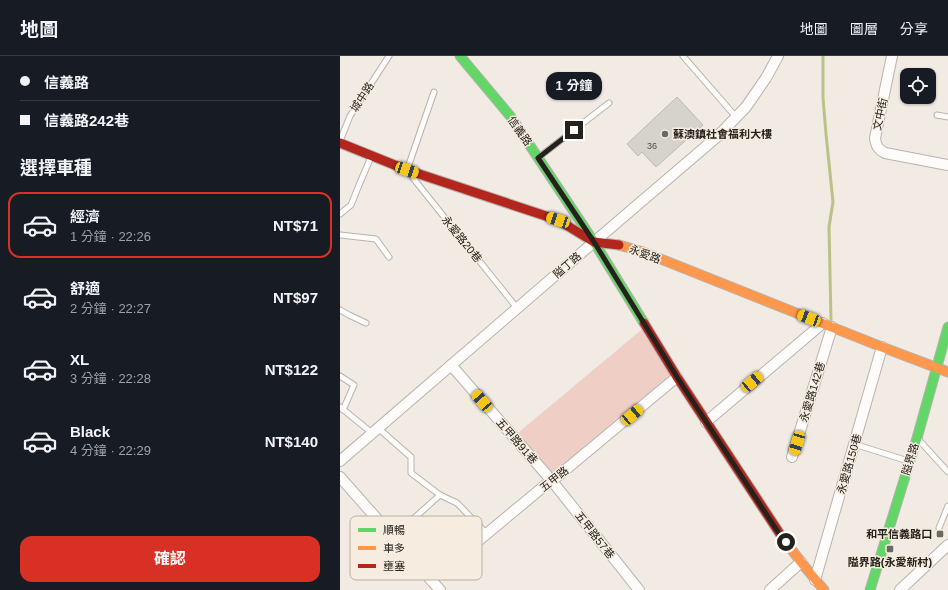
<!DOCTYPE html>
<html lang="zh-TW">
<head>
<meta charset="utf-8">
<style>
	body { margin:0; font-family:Helvetica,"Noto Sans TC",sans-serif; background:#20242c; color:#f1f3f6; height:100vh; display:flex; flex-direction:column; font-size:15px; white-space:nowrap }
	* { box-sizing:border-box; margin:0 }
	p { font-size:13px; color:#9ea1a6 }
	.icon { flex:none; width:22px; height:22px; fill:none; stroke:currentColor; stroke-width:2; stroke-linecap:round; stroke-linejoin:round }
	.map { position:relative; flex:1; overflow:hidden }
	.side { display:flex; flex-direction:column; background:#171b24; width:340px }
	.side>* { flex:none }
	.banner { display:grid; align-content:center; height:88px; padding:0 20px; background:#171b24 }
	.controls { position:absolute; left:560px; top:12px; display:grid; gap:8px }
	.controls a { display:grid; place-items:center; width:36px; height:36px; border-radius:8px; background:#171b24; box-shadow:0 1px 3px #0004; font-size:20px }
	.end { position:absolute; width:18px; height:18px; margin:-9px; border:5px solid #25211c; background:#fff; box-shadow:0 0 0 2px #fff }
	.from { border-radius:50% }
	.bubble { position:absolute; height:28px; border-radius:12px; background:#171b24; box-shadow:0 1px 3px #0004; font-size:13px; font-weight:700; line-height:28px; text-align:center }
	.car { position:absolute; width:12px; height:24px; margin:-12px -6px; border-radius:5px; box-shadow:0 0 3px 1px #0007; background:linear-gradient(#f5c518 24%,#345 0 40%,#f5c518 0 76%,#345 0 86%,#f5c518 0) }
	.banner b { display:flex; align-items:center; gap:14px; height:38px; font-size:15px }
	.banner b+b { border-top:1px solid #363941 }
	.banner i { width:10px; height:10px; background:#f1f3f6 }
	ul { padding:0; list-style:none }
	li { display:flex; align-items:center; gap:12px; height:66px; margin:0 8px 6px; padding:0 12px; border:2px solid transparent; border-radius:12px }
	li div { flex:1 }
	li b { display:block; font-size:15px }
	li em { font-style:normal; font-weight:700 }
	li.selected { border-color:#d93025 }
	li>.icon { width:36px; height:36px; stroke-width:1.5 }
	h2 { padding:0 20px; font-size:18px; line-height:48px }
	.button { display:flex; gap:8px; margin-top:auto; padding:8px 20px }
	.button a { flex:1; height:46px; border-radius:12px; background:#d93025; color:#fff; font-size:16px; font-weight:700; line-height:46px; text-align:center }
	header { display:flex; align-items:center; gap:24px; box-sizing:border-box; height:56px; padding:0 20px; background:#171b24; border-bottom:1px solid #363941 }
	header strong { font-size:19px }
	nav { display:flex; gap:22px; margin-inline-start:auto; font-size:14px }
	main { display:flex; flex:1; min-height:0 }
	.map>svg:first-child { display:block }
	.green { fill:#efcec5 }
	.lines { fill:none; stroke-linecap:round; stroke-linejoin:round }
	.stream { stroke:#bac288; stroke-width:3 }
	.building { fill:#d6d3cd; stroke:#bdbab4 }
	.lane-casing { stroke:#b7b3ae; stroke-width:7 }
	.street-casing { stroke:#b7b3ae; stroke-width:12 }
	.fast-casing { stroke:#b7b3ae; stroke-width:11 }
	.slow-casing { stroke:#b7b3ae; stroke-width:11 }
	.jam-casing { stroke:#b7b3ae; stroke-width:11 }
	.lane { stroke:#fdfcfb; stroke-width:5 }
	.street { stroke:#fdfcfb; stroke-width:10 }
	.fast { stroke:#63d668; stroke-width:9 }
	.slow { stroke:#ff974d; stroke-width:9 }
	.jam { stroke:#b3261e; stroke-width:9 }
	.route { stroke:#25211c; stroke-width:5 }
	.poi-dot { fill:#6c6862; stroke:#f6ecdf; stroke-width:1.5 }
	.labels { text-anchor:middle; stroke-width:3; stroke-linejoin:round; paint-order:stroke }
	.number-label { font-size:9px; fill:#524e49 }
	.street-label { font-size:11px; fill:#25211c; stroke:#f6ecdf }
	.poi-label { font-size:11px; font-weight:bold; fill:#25211c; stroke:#f6ecdf; text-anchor:start }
	.key { fill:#f6ecdf; stroke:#b7afa4; stroke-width:1 }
	.key-label { font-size:11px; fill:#25211c }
</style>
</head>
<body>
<header>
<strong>地圖</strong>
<nav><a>地圖</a><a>圖層</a><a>分享</a></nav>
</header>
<main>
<section class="side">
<div class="banner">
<b><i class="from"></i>信義路</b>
<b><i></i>信義路242巷</b>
</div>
<h2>選擇車種</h2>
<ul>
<li class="selected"><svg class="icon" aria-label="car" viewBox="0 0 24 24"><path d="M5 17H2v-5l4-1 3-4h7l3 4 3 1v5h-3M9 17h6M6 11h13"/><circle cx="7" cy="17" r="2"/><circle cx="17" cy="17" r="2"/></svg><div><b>經濟</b><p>1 分鐘 · 22:26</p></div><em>NT$71</em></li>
<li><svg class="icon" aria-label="car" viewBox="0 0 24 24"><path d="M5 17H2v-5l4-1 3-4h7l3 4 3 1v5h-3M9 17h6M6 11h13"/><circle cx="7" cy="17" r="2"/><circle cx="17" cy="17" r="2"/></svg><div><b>舒適</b><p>2 分鐘 · 22:27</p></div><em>NT$97</em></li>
<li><svg class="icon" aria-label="car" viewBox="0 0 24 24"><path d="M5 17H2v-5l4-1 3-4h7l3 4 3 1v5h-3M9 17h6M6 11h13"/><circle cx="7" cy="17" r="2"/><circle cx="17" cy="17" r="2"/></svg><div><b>XL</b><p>3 分鐘 · 22:28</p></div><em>NT$122</em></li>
<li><svg class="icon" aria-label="car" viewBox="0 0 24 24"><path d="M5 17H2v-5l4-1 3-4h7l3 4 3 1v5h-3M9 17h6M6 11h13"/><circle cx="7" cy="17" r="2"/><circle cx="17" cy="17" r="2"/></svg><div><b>Black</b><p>4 分鐘 · 22:29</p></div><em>NT$140</em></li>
</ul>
<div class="button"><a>確認</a></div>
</section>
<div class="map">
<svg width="608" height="534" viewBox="0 0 608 534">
	<rect width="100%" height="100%" fill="#f1ebe4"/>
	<path class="green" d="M306,270L337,321L212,425L173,381Z"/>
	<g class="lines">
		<path class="stream" d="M483,0V42L486,78L493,146L489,171L491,264"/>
	</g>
	<path class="building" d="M337,41L363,69L316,111L302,96L298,100L287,88Z"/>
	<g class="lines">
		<g class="lane-casing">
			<g id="lane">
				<path d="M343,0L396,61"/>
				<path d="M94,36L67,114L73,122L177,252"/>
				<path d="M597,59L608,61"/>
				<path d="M0,85L10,60L49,0"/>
				<path d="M199,101L269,47"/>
				<path d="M0,158L11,149L19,129L31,101"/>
				<path d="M0,179L36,183L49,201"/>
				<path d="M0,254L9,259L26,267"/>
				<path d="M0,320L14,329L3,354"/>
				<path d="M0,351L32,377"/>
				<path d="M38,372L71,401V417L100,439L117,447L147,478"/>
				<path d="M579,384L608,416"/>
				<path d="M514,388L568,405"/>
				<path d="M599,472L608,450"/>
				<path d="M53,481L100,439"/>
			</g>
		</g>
		<g class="street-casing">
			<g id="street">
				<path d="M552,0L535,82C536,90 538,93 545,97L608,109"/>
				<path d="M111,309L212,425L299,534"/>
				<path d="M366,366L483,267"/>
				<path d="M452,401L492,271"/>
				<path d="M0,405L254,186L378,80L406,51L426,22L438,0"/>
				<path d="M0,421L100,534"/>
				<path d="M91,524L203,431L212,425L337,321"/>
				<path d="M475,524L542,291"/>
				<path d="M430,534L461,506"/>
				<path d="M560,534L608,489"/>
			</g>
		</g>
		<g class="fast-casing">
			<g id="fast">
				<path d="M120,0L171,61L254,186L304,267"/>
				<path d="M530,534L577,382L608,271"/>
			</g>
		</g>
		<g class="slow-casing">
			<g id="slow">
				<path d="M279,189L303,196L542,291L608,316"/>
				<path d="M442,481L461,506L484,534"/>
			</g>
		</g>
		<g class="jam-casing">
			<g id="jam">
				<path d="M0,87L67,114L218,164L254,186L279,189"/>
				<path d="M304,267L337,321L442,481"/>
			</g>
		</g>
		<use href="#lane" class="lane"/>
		<use href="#street" class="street"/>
		<use href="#fast" class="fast"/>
		<use href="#slow" class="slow"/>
		<use href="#jam" class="jam"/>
	</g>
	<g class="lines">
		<path class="route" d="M234,74L198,102L254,186L337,321L438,476L446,486"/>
	</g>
	<g class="poi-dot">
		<circle cx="325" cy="78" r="4"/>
		<rect x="596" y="474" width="8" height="8" rx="2"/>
		<rect x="546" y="489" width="8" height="8" rx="2"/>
	</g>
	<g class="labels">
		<g class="number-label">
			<text x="312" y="93">36</text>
		</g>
		<g class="street-label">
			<text transform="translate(22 41) rotate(-57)" y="4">城中路</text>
			<text transform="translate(540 58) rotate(-78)" y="4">文中街</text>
			<text transform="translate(180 75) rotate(55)" y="4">信義路</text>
			<text transform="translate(122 183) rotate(51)" y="4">永愛路20巷</text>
			<text transform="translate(305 198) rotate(20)" y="4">永愛路</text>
			<text transform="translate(227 209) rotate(-41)" y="4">隘丁路</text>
			<text transform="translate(472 336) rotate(-73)" y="4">永愛路142巷</text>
			<text transform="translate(177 385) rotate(49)" y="4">五甲路91巷</text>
			<text transform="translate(570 403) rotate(-73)" y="4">隘界路</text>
			<text transform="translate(509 408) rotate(-74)" y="4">永愛路150巷</text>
			<text transform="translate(214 423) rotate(-38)" y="4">五甲路</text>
			<text transform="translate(255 479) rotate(52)" y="4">五甲路57巷</text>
		</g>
		<g class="poi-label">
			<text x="333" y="82">蘇澳鎮社會福利大樓</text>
			<text x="592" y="482" text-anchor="end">和平信義路口</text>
			<text x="550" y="510" text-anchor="middle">隘界路(永愛新村)</text>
		</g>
	</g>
	<rect x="10" y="460" width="132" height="64" rx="6" class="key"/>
	<rect x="18" y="472" width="18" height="4" fill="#63d668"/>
	<rect x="18" y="490" width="18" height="4" fill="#ff974d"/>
	<rect x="18" y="508" width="18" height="4" fill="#b3261e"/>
	<g class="key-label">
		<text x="43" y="478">順暢</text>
		<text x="43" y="496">車多</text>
		<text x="43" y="514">壅塞</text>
	</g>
</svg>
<div class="controls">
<a><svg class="icon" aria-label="locate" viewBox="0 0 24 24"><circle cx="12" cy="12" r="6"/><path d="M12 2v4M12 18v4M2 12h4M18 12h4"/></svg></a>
</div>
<i class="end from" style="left:446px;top:486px"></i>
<i class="end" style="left:234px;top:74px"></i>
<div class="bubble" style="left:206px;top:16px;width:56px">1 分鐘</div>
<i class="car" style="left:67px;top:114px;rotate:109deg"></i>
<i class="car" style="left:218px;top:164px;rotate:288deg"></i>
<i class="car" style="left:469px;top:262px;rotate:291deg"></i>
<i class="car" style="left:412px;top:326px;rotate:50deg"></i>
<i class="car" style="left:142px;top:345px;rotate:319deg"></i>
<i class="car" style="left:292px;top:359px;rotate:50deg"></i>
<i class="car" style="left:457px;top:387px;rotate:197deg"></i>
</div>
</main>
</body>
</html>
